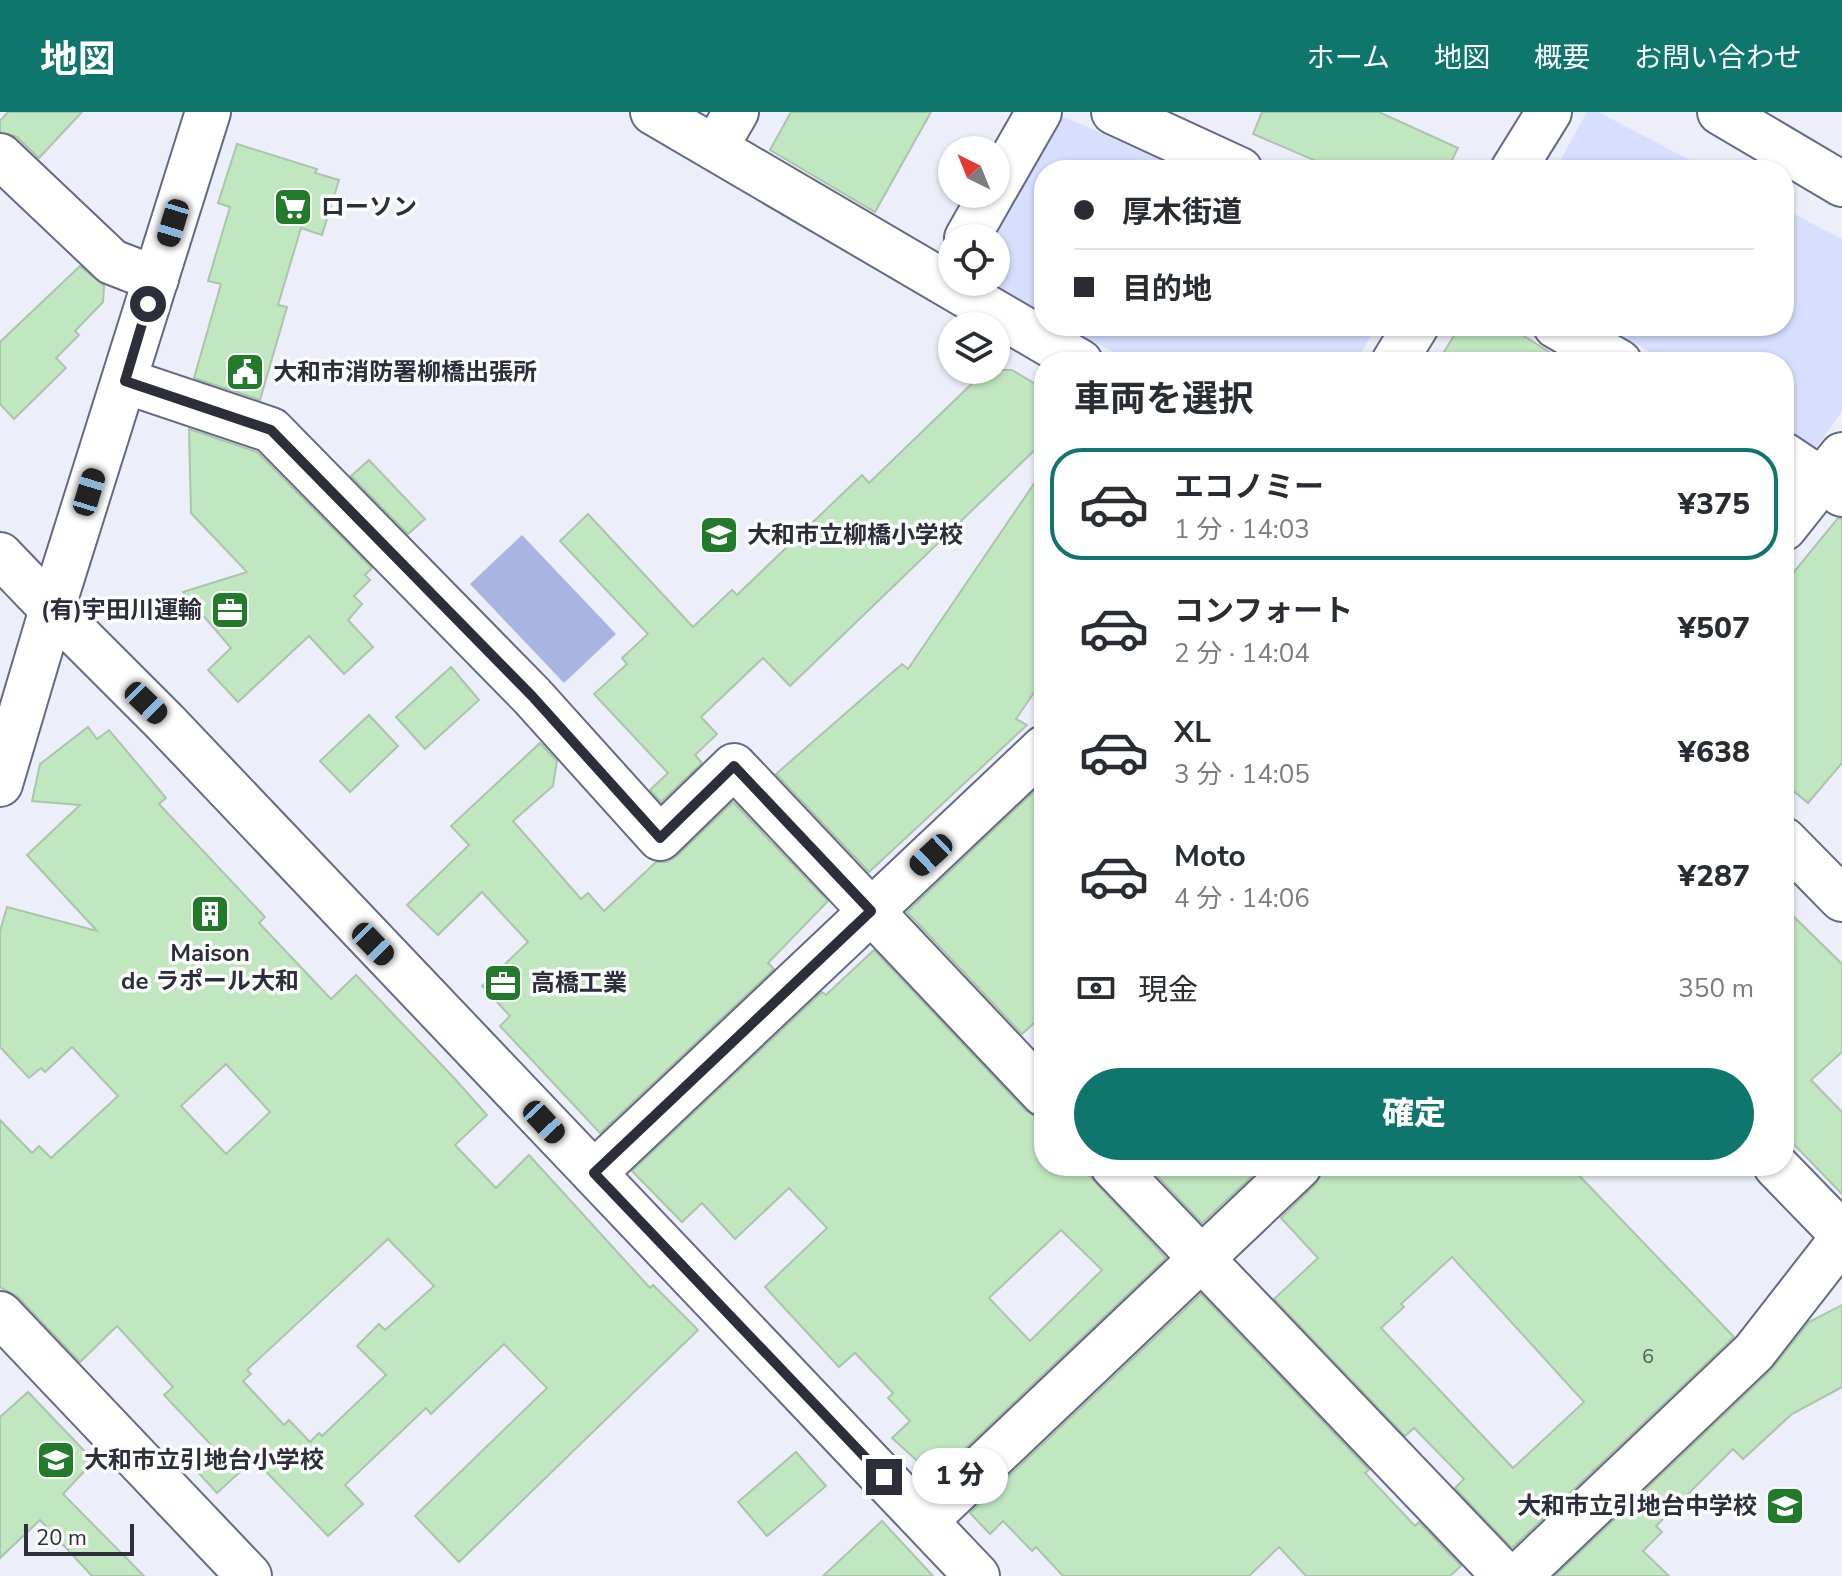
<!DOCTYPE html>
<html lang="ja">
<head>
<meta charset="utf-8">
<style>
	body { margin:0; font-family:"Nunito Sans","Noto Sans JP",sans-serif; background:#f7f7f7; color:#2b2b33; height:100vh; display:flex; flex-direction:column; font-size:30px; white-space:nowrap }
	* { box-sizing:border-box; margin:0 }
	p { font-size:26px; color:#7c7c81 }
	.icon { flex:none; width:44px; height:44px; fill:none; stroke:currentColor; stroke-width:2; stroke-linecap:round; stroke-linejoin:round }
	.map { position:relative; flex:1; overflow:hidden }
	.details { position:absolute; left:1034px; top:240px; width:760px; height:824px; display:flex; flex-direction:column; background:#fff; border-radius:32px; box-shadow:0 2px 6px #0004 }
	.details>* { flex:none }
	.guide { position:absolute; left:1034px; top:48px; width:760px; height:176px; border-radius:32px; box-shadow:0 2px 6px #0004; display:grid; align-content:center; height:176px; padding:0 40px; background:#fff }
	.needle { width:52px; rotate:317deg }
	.buttons { position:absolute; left:938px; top:24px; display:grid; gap:16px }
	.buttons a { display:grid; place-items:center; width:72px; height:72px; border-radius:50%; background:#fff; box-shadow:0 2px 6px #0004; font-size:40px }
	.scale { position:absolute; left:24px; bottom:20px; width:110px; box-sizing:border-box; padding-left:8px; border:4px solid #2c2f3a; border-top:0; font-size:22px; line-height:28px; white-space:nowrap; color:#2c2f3a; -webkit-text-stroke:6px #fcfcfc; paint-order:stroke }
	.end { position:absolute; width:36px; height:36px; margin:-18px; border:10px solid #2c2f3a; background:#fff; box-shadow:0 0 0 4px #fff }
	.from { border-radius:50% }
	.bubble { position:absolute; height:56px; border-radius:28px; background:#fff; box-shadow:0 2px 6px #0004; font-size:26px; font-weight:800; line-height:56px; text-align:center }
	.car { position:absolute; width:24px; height:48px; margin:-24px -12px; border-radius:10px; box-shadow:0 0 6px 2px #0007; background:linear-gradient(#222 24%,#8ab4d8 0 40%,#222 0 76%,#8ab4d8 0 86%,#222 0) }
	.guide b { display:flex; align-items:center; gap:28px; height:76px; font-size:30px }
	.guide b+b { border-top:2px solid #e1e1e2 }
	.guide i { width:20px; height:20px; background:#2b2b33 }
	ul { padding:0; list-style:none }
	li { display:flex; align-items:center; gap:24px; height:112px; margin:0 16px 12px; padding:0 24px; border:4px solid transparent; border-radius:32px }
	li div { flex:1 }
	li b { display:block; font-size:30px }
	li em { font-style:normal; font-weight:800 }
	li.current { border-color:#0f766e }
	li>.icon { width:72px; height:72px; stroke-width:1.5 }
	h2 { padding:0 40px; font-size:36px; line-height:96px }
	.pay { display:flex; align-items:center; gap:20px; height:88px; padding:0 40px; font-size:30px }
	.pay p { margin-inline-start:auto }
	.cta { display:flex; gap:16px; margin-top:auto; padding:16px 40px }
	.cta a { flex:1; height:92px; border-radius:48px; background:#0f766e; color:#fff; font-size:32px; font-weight:800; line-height:92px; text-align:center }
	header { display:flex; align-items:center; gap:48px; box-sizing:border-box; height:112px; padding:0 40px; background:#0f766e; color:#fff }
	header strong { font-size:38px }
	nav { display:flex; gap:44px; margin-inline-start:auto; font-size:28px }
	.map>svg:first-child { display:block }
	.green { fill:#d7defe }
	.water { fill:#aab4e2 }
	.building { fill:#c0e7c0; stroke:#adc3ac; stroke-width:2; fill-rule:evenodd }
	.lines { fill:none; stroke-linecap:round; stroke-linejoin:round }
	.minor-casing { stroke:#656a83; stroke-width:48 }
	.major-casing { stroke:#656a83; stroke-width:48 }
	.minor { stroke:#fff; stroke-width:44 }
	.major { stroke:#fff; stroke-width:44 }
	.route { stroke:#2c2f3a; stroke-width:10 }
	.labels { text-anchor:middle; stroke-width:7; stroke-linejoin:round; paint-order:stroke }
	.number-label { font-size:20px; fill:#515d5c }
	.poi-label { font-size:24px; font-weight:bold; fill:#2c2f3a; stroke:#fcfcfc; text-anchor:start }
</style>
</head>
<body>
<header>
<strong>地図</strong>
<nav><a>ホーム</a><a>地図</a><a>概要</a><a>お問い合わせ</a></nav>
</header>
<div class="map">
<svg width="1842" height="1464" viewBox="0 0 1842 1464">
	<rect width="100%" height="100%" fill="#eceffa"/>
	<g class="green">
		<path d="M1587,0H1598L1709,58H1555Z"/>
		<path d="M1060,3L1185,58H1044V203L983,170H996V126H985Z"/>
		<path d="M1784,97L1842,127V299L1815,337L1784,319V250H1667L1606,214H1784Z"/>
		<path d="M1065,214H1377L1355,250H1132Z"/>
	</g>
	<path class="water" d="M522,423L616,522L564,571L470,472Z"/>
	<g class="building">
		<path d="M8,0H82L39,46L17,25L0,20V9Z"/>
		<path d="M791,0H931L875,100L770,38Z"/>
		<path d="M1262,0H1379L1458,36L1447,58H1337L1253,22Z"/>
		<path d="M237,32L317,57L315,61L339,68L322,123L301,116L278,193L287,195L260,288L194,266L221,172L208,169L230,95L218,91Z"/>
		<path d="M80,154L104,174L103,190L75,219L79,223L56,246L66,256L14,307L0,292V230Z"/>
		<path d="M1460,214H1508L1565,250H1460L1444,240Z"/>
		<path d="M986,258H1012L1044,277V329L790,574L763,546L701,605L717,622L695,643L702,651L661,690L650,678L668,661L594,582L627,552L622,546L648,522L560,429L588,402L693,515L732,478L737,483L862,363L869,371Z"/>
		<path d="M189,317L257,340L372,456L365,463L370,468L354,484L362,492L348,508L373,535L344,562L309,524L238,590L208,558L231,536L183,480L247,460L191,401Z"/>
		<path d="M369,348L425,407L408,422L351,364Z"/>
		<path d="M1044,357V566L1016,607L1027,613L869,760L776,662L902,552L908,557Z"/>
		<path d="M1838,406L1842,407V651L1808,691L1784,671V472Z"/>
		<path d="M451,555L479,588L425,637L396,605Z"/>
		<path d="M369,603L398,634L350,680L320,649Z"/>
		<path d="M88,615L97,627L109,618L166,686L159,692L265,805L259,811L331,887L356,863L455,967L487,1003L455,1033L496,1076L529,1043L650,1176L653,1173L698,1218L459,1450L415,1404L547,1276L504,1232L431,1302L426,1296L345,1373L363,1392L328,1424L254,1347L217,1381L195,1357L216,1338L164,1283L173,1275L117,1214L80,1250L18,1185L0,1175V1008L32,1041L39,1034L51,1046L118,984L72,935L45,960L41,956L29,966L0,935V819L7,795L97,819L27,743L80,693L32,689L40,652ZM226,952L270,1000L226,1042L181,994ZM388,1127L434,1174L385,1218L379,1212L357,1234L386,1263L322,1324L319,1321L310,1330L289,1308L284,1313L243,1269L251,1262L247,1258Z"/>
		<path d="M540,631L557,649L553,674L513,709L581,787L588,781L604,799L656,750H667L677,744L733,690L828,789L768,851L774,857L600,1021L500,914L510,904L482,874L528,830L482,780L438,823L407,793L469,733L451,714Z"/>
		<path d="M1044,670V902L1022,922L907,800Z"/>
		<path d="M1784,795L1842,852V940L1811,968L1842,1000V1082L1784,1022Z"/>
		<path d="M874,838L1026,999L1044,1008V1054H1080L1166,1146L935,1365L892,1326L910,1309L888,1286L893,1281L855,1241L839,1255L765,1175L827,1116L789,1076L735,1127L702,1091L682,1110L632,1059L822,880L826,883ZM1061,1118L1102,1158L1030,1229L989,1186Z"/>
		<path d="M1148,1054H1263L1202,1111Z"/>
		<path d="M1324,1054H1570L1734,1225L1512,1436L1455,1376L1464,1367L1414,1316L1405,1324L1274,1187L1318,1146L1281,1106L1316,1072ZM1452,1145L1584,1290L1513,1356L1381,1216L1404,1195L1401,1192Z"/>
		<path d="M1201,1182L1369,1358L1365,1361L1415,1414L1419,1410L1461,1454L1450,1464H1306L1279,1435L1249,1464H1063L1036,1435L1032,1439L1003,1409L990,1422L970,1401Z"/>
		<path d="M1842,1193V1275L1792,1302L1743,1347L1733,1337L1656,1414L1662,1420L1643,1439L1669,1464H1555L1771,1258L1809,1210Z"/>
		<path d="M28,1280L94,1349L63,1382L144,1464H92L40,1408L0,1446V1305Z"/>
		<path d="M796,1340L826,1374L767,1424L738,1390Z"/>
		<path d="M882,1409L933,1464H823Z"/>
	</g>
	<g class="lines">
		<g class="minor-casing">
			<g id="minor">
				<path d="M653,0L1080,250"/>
				<path d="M1114,0L1240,58"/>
				<path d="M1720,0L1842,72"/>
				<path d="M715,36L736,0"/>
				<path d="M0,44L112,150L156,167"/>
				<path d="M1513,58L1549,0"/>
				<path d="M996,75L1039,0"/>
				<path d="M967,126L992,82"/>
				<path d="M1556,214L1619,250"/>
				<path d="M1394,250L1416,214"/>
				<path d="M125,269L271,318L532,584L660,726L734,654L1044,982"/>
				<path d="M1784,343L1842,382"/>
				<path d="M1784,416L1842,343"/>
				<path d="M0,672L52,497L165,610L977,1464"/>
				<path d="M1784,728L1842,787"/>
				<path d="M1113,1054L1505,1464"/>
				<path d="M1776,1054L1842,1122"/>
				<path d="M594,1061L1044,636"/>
				<path d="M0,1202L249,1464"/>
				<path d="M926,1408L1299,1054"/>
				<path d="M1519,1464L1754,1240L1842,1127"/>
			</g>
		</g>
		<g class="major-casing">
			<path id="major" d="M0,443L52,497L208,0"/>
		</g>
		<use href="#minor" class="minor"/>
		<use href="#major" class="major"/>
	</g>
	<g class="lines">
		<path class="route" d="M148,192L125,269L271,318L532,584L660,726L734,654L871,799L594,1061L884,1365"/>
	</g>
	<defs>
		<g id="supermarket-square" transform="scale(2)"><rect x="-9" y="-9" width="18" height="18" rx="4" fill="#217b2a" stroke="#fcfcfc"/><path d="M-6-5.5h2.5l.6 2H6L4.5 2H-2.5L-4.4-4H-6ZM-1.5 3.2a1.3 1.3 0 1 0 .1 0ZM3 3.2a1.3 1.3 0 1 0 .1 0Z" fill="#fff"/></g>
		<g id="civic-square" transform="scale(2)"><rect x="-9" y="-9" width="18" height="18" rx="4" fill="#217b2a" stroke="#fcfcfc"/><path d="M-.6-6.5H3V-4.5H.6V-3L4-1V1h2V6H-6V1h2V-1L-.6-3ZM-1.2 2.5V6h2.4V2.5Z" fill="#fff"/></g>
		<g id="school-square" transform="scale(2)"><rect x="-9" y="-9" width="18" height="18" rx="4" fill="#217b2a" stroke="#fcfcfc"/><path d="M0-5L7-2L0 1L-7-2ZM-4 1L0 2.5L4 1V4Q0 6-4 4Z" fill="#fff"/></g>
		<g id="office-square" transform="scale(2)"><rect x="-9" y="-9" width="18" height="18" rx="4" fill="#217b2a" stroke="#fcfcfc"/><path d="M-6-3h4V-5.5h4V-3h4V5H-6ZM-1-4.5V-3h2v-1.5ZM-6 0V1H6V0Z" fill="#fff"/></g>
		<g id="building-square" transform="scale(2)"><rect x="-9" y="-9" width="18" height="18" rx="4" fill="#217b2a" stroke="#fcfcfc"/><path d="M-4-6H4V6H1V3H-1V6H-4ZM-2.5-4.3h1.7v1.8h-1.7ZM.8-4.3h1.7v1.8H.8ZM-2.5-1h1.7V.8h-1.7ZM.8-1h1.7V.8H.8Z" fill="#fff"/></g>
	</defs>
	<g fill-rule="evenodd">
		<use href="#supermarket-square" x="293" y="95"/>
		<use href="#civic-square" x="245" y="260"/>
		<use href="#school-square" x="719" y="423"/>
		<use href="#office-square" x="230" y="498"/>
		<use href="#building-square" x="210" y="802"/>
		<use href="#office-square" x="503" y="871"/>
		<use href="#school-square" x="56" y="1348"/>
		<use href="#school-square" x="1785" y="1394"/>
	</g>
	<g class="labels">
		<g class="number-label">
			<text x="1648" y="1251">6</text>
		</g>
		<g class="poi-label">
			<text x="321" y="103">ローソン</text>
			<text x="273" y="268">大和市消防署柳橋出張所</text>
			<text x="747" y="431">大和市立柳橋小学校</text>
			<text x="202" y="506" text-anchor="end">(有)宇田川運輸</text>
			<text x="210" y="849" text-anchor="middle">Maison<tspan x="210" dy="28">de ラポール大和</tspan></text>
			<text x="531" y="879">高橋工業</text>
			<text x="84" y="1356">大和市立引地台小学校</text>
			<text x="1757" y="1402" text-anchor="end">大和市立引地台中学校</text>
		</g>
	</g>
</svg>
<div class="buttons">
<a><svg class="needle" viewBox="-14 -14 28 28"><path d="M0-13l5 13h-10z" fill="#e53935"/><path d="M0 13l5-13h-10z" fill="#7c7c81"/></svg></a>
<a><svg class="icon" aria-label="locate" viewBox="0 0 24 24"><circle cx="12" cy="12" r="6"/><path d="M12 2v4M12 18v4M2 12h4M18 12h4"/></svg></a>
<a><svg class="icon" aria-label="layers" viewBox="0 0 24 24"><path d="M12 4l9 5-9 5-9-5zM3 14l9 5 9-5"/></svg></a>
</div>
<div class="scale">20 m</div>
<i class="end from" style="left:148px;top:192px"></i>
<i class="end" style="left:884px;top:1365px"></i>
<div class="bubble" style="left:912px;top:1336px;width:96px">1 分</div>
<i class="car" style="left:173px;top:111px;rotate:197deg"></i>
<i class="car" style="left:89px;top:380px;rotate:17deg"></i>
<i class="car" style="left:146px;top:591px;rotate:134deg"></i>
<i class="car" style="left:931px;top:743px;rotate:227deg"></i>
<i class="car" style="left:373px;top:832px;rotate:136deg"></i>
<i class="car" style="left:544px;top:1010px;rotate:137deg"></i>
<div class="guide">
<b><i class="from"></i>厚木街道</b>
<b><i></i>目的地</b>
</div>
<section class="details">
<h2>車両を選択</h2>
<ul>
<li class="current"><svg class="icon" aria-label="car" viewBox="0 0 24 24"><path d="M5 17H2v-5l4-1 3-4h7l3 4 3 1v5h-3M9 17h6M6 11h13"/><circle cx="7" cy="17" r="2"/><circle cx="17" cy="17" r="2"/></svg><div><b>エコノミー</b><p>1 分 · 14:03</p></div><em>¥375</em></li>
<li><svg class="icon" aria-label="car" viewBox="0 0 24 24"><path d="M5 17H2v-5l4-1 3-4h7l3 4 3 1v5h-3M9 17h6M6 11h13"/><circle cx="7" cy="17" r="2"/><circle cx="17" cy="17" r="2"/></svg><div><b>コンフォート</b><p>2 分 · 14:04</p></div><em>¥507</em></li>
<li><svg class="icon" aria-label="car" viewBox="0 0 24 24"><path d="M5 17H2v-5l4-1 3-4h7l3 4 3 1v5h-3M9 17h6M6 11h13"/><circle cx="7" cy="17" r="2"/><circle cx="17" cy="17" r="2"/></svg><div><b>XL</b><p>3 分 · 14:05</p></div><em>¥638</em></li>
<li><svg class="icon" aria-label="car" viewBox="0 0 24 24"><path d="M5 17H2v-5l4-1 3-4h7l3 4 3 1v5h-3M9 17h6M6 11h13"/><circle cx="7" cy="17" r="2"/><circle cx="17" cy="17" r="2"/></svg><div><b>Moto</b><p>4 分 · 14:06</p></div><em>¥287</em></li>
</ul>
<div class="pay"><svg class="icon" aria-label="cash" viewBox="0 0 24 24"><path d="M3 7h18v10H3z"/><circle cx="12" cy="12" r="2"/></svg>現金<p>350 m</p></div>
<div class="cta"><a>確定</a></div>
</section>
</div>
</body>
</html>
